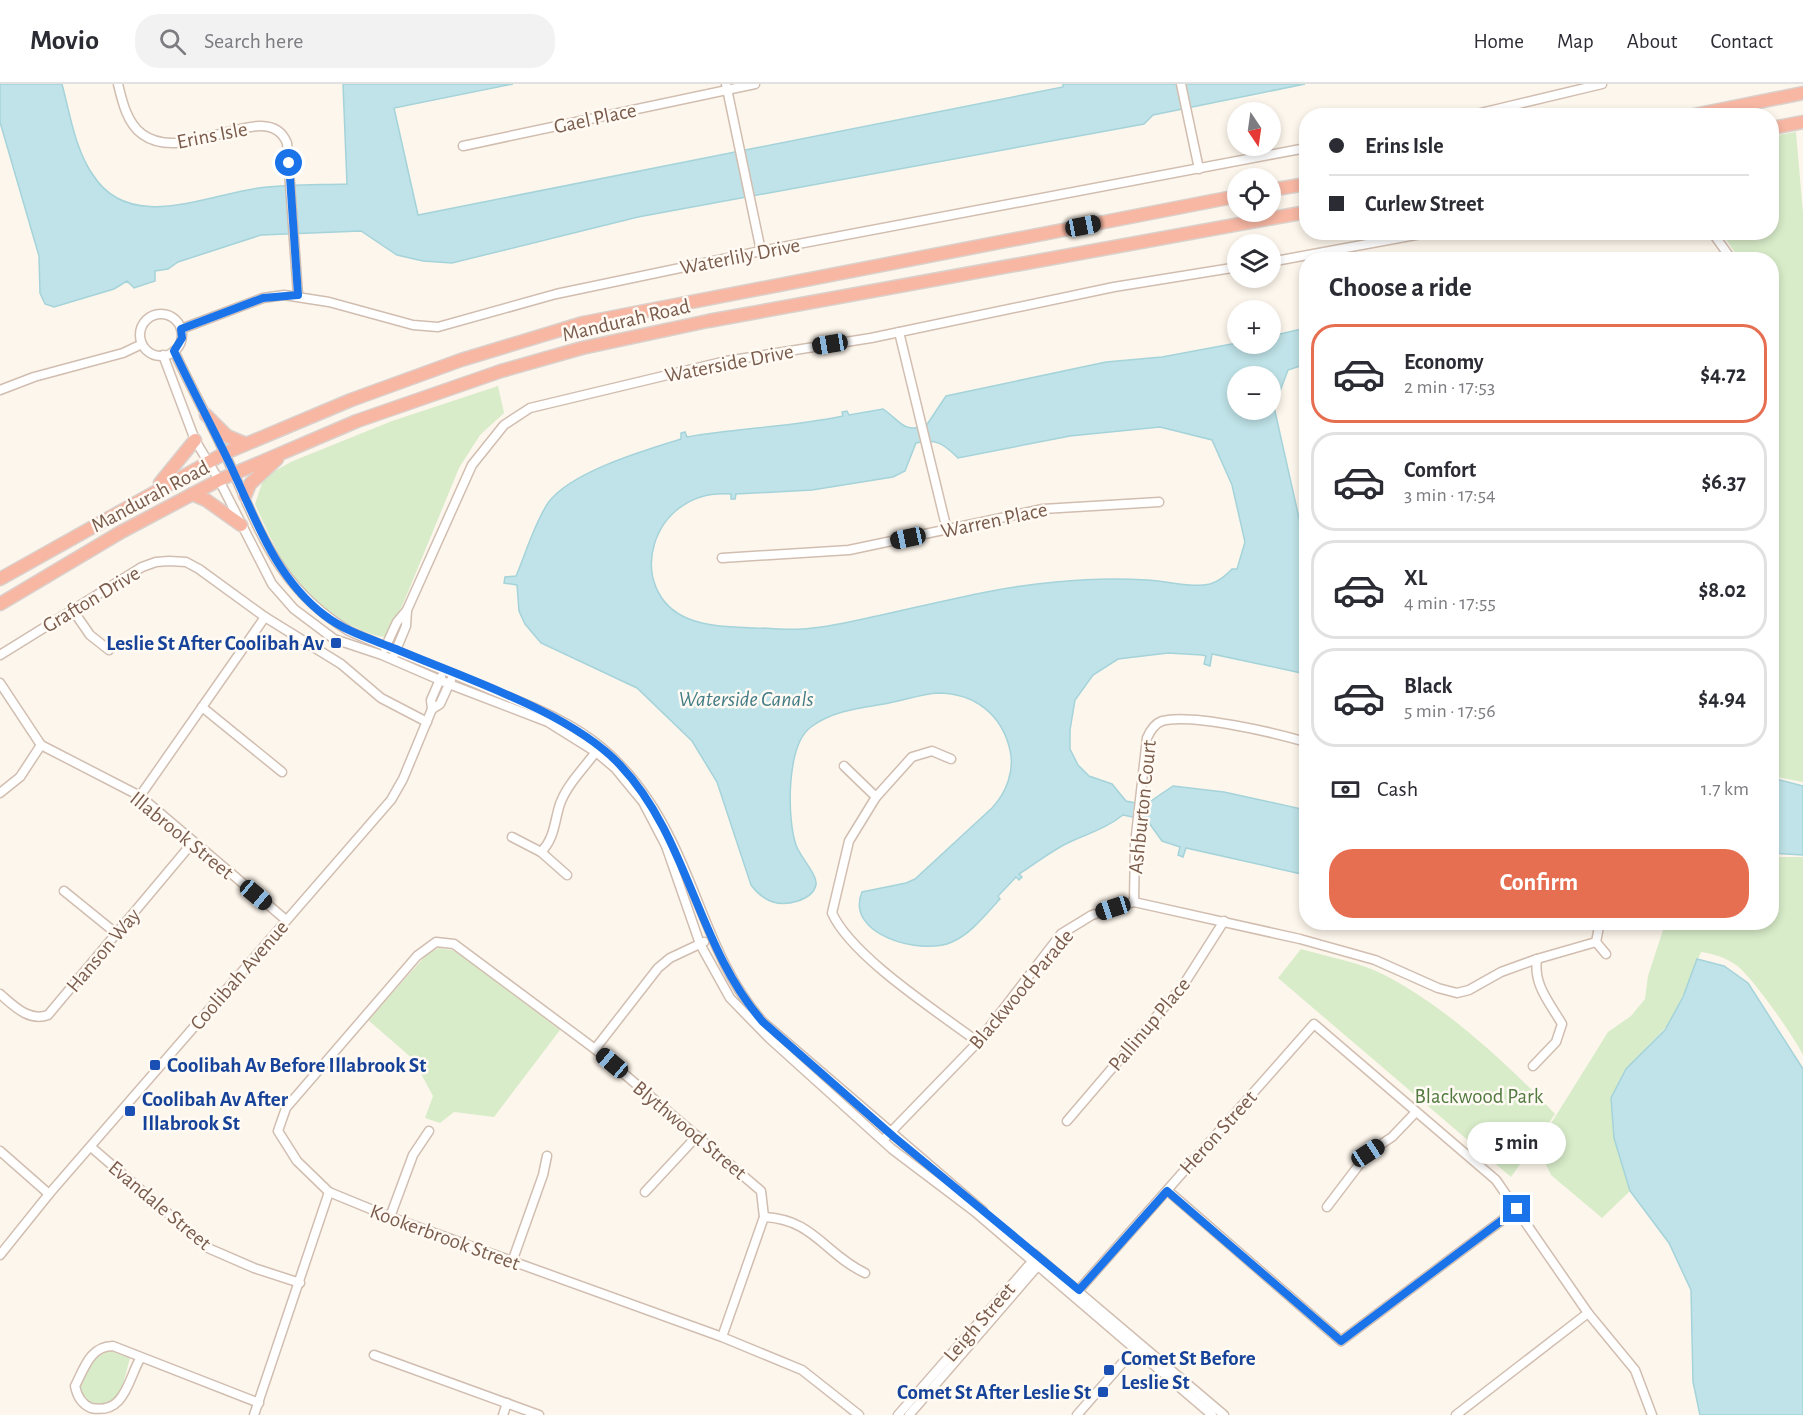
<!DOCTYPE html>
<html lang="en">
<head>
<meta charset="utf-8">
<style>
	body { margin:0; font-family:"Alegreya Sans",sans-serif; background:#f2f2f3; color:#2b2b33; height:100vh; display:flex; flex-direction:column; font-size:22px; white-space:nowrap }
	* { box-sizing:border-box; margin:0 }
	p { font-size:20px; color:#7c7c81 }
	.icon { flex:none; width:33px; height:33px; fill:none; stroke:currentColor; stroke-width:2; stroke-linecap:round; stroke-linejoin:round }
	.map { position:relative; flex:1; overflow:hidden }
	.side { position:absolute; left:1299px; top:168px; width:480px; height:678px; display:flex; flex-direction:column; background:#fff; border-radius:24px; box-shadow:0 3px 9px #0003 }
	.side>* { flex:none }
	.banner { position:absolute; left:1299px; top:24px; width:480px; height:132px; border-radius:24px; box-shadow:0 3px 9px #0003; display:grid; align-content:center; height:132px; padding:0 30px; background:#fff }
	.needle { width:39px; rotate:167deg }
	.tools { position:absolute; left:1227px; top:18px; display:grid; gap:12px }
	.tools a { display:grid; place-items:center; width:54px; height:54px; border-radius:50%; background:#fff; box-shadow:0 3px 9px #0003; font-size:30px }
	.end { position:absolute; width:27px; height:27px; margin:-14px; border:8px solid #1a73e8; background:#fff; box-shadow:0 0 0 3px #fff }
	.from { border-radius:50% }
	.bubble { position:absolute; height:42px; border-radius:21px; background:#fff; box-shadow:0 3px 9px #0003; font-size:20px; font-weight:600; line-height:42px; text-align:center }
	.car { position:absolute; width:18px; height:36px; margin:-18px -9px; border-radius:8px; box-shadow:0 0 4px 2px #0007; background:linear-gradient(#222 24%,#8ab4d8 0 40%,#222 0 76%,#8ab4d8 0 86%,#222 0) }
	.banner b { display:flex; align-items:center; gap:21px; height:57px; font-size:22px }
	.banner b+b { border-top:2px solid #e1e1e2 }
	.banner i { width:15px; height:15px; background:#2b2b33 }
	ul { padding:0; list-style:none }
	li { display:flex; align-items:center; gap:18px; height:99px; margin:0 12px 9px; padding:0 18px; border:3px solid #e1e1e2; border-radius:24px }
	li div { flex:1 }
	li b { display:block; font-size:22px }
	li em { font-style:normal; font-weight:600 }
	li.active { border-color:#e76f51 }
	li>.icon { width:54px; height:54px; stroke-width:1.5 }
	h2 { padding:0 30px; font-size:27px; line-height:72px }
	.pay { display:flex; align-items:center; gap:15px; height:66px; padding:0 30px; font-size:22px }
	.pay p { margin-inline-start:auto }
	.primary-button { display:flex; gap:12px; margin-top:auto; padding:12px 30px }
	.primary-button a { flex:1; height:69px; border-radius:24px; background:#e76f51; color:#fff; font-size:24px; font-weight:600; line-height:69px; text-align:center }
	header { display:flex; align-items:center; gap:36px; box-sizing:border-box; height:84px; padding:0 30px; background:#fff; border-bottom:2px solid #e1e1e2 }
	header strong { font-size:28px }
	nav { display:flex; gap:33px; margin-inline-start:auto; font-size:21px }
	.search { width:420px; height:54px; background:#f2f2f3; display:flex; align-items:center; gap:15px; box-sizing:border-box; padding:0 21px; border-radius:24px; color:#7c7c81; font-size:22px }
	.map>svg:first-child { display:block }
	.green { fill:#d8ecc9 }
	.water { fill:#bfe3e8; stroke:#a5d3da; stroke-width:1.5; fill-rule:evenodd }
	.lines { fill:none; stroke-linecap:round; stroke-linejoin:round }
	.minor-casing { stroke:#d1beb0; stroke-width:11 }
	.highway-casing { stroke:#dad1cd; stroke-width:15 }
	.minor { stroke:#fff; stroke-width:8 }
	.highway { stroke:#f7b7a3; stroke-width:12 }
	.route { stroke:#1a73e8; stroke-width:8 }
	.transit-dot { fill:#1a4fb4; stroke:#fffaf3; stroke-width:2 }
	.labels { text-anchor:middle; stroke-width:5; stroke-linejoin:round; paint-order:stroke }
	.street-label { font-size:21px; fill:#7a5c4d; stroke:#fffaf3 }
	.transit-label { font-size:21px; font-weight:bold; fill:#164399; stroke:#fffaf3; text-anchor:start }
	.park-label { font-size:21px; fill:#537a41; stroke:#fffaf3 }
	.water-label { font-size:22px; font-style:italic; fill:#437c86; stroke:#fffaf3 }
</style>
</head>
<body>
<header>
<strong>Movio</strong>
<div class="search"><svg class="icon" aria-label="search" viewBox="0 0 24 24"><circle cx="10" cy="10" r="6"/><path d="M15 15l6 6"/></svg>Search here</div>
<nav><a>Home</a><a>Map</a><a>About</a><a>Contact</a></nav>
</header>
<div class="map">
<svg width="1803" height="1331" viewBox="0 0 1803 1331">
	<rect width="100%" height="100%" fill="#fdf6ec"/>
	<g class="green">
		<path d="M1796,48L1803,129V698L1772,692V176L1739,175L1722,149L1772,148V52Z"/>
		<path d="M498,302L504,329L480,351L459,384L403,520L385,553C372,552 362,546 350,541C296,514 279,473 255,420L262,399L269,390L293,377L392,337Z"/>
		<path d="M1772,773H1803V971C1795,954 1751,891 1736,881C1725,873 1714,870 1701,868L1673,936L1626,985L1616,1005L1617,1065L1630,1107L1602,1134L1551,1091L1537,1062L1608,948L1631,932L1645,915L1648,892L1663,846L1668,839L1772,838Z"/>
		<path d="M439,864L452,866L464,873L560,946L494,1033L454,1028L440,1039L425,1034L433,1012L413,975L368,936L428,869Z"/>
		<path d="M1301,865C1325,872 1353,877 1376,887C1440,917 1507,979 1555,1030L1511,1093L1278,894Z"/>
		<path d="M110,1267L130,1274L121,1307L113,1321C96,1321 85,1321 79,1303L96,1273Z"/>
	</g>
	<g class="water">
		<path d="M0,0H62C70,30 75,65 93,91C130,149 206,111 259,104C288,100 318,101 347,100L343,0H513L394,24L418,131L1063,3V0H1305L1153,31L1144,40L638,133L452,179L423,177L397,171L361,147L261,151L178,178L168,185L155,187V197L134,204L127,197L114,205L54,223L45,220L40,209L39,172L0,38Z"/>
		<path d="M1306,244V280L1288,286L1274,323L1306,465V590L1212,570L1210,582L1204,580L1206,572L1202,571L1168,569L1118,575L1093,591L1075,616L1070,646V665L1078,681L1089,692L1112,700L1126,717L1145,721L1173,702L1224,708L1306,726V791L1186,764L1183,773L1178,771L1180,763L1162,757L1147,736L1123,731C1108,743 1090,749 1072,757C1053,765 1037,779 1019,790L1022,793L1019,796L1016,793L998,812L1000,815C985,831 972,849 952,858C922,872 844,851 862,808L906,799L915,795L992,724C1006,709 1015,687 1010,666C1002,631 975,609 938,609C921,610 902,617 884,620C860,624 832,627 811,643C786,661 787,735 796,761C800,773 818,791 816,801C812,817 786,822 773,818C763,815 757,809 751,801L717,698L692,657L637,604L541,559L525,540L519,527L517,501L504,499L505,493L516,492C526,469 534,440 548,419C570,388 645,366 681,355V349L685,348L687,353C738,344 791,343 843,332L842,328L847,327L849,331L883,325C901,337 902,349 926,342L946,312L1106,278L1162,273L1237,259L1270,260L1271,252ZM1238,292H1270V326H1238ZM1160,343L1212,356L1232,401L1245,458L1237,485H1232C1226,491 1220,497 1210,500C1191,504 1167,497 1147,496C1117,494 1085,495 1056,498C995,503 937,519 877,532C853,537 827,544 801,545C786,546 771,544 756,544C734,543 709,543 689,535C622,508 650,403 731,410V415H735L736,410L812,406L893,393L905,387L916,359C936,354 944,360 958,374L1070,352Z"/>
		<path d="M1772,694L1803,702V771L1772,769Z"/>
		<path d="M1697,875L1724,882L1748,899L1803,985V1331H1700L1693,1298L1691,1206L1669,1159L1630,1107L1614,1054L1611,1014L1626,985L1665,946L1683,913Z"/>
	</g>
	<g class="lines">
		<g class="minor-casing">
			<g id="minor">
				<path d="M118,0C122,17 127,39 142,50C186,83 268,11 287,59L298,211"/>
				<path d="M726,0L761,167"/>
				<path d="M1181,0L1199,85"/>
				<path d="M1468,32L1602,0"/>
				<path d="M463,62L755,0"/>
				<path d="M1712,148L1732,176"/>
				<path d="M1270,178L1432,148"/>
				<circle cx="161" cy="251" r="21"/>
				<path d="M181,245L263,214L284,211L329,218L413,241L438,243L556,210L761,167L1306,64"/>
				<path d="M899,248L947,446"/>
				<path d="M174,267C190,302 209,335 225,370C260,445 274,501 349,547C399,569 450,588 501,610C535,624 571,638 601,663C631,688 654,721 671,756C702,818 716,885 763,938L983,1127"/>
				<path d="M163,271L195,356L219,396L272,500L294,525L334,555L382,571L449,600L548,638L596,668L615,684L643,718L666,762L700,860L730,914L769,954L892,1065L974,1127L1212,1331"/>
				<path d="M0,306L34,293L123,269L142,260"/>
				<path d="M722,474L849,466L1043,425L1159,418"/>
				<path d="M72,525L90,551L109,566"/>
				<path d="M385,564L397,538L407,526"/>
				<path d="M0,571L142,483L156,478L169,477L186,478L199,485L265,533L341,580L381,614L427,638"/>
				<path d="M394,571L406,542L407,526L472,381L504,341L530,324L726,277L871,254L1114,203L1238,183"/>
				<path d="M0,599L41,661L140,712L286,836"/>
				<path d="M202,623L282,688"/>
				<path d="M432,625L440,620L451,596"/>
				<path d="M951,675L932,667L912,673L876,713L849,757L832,829C852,873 938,928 978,958"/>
				<path d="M844,682L876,713"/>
				<path d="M0,709L20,693L41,661"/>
				<path d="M140,712L265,533"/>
				<path d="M512,753L541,768L567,791"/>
				<path d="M541,768C555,754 554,738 560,720C567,700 586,682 598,665"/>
				<path d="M64,807L117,850"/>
				<path d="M1134,818L1135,760L1147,654C1150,647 1154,640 1162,637C1191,629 1276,649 1306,658"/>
				<path d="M1596,858L1606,870"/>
				<path d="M0,910C14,922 29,938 48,931L193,758"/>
				<path d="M595,965L658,884L670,874L704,858"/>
				<path d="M1533,982L1556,958L1562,940C1550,919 1533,901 1537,875"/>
				<path d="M1067,1037L1184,900L1224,837"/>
				<path d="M886,1053L978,958L1061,850L1092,831L1134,818L1300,855L1375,876L1438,904L1457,909L1469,906L1501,888L1537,875L1596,858L1600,838"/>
				<path d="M91,1063L208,1164L254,1184L300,1199"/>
				<path d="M0,1067L49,1110"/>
				<path d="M1167,1106L1341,1257L1517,1125"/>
				<path d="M645,1108L697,1052"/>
				<path d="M1327,1123L1368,1069L1392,1053L1415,1029"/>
				<path d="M390,1133L413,1071L429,1047"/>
				<path d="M764,1133C813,1135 825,1170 865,1189"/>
				<path d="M1034,1170L1224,1331"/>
				<path d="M0,1171L49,1110L391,716L403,695L432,625L431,616L441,593"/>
				<path d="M512,1178L543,1091L547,1072"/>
				<path d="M1077,1208L1314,940L1496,1096L1588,1229L1635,1286L1652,1331"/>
				<path d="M722,1253L764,1133L761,1107L595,965L454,860L436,858L417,872L286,1024L278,1047L297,1077L329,1108L390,1133L722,1253L802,1286L859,1331"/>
				<path d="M374,1271L539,1331"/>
				<path d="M141,1273C128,1294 126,1331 91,1324C81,1320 77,1312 75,1302C84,1285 90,1262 113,1262L259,1319"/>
				<path d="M254,1331L329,1108"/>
				<path d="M503,1331L507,1319"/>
				<path d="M898,1331L1036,1173"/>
				<path d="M909,1331L1042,1177"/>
				<path d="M1077,1331L1138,1261"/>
				<path d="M1456,1331L1588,1229"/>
			</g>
		</g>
		<g class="highway-casing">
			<g id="highway">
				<path d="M1689,32L1803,9"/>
				<path d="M1772,44L1803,38"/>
				<path d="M1270,106L1306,100"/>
				<path d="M206,331L227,352L246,360"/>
				<path d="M160,399L195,356"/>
				<path d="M192,410L206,416L241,441"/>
				<path d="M245,412L250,400L277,375"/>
				<path d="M0,495L225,369L351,316L461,276L583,239L1238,112"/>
				<path d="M0,520L121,448L219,396L357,337L501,287L582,264L708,237L1306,128"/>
			</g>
		</g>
		<use href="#minor" class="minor"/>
		<use href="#highway" class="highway"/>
	</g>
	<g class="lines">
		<path class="route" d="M289,79L298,211L263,214L181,245L182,254L174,267C190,301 208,335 224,368C253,426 271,490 324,531C346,548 371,555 396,565C463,594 571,628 620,681C689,754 697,863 763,938L894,1053L1079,1206L1167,1107L1341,1257L1517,1125"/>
	</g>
	<g class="transit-dot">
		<rect x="330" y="553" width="12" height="12" rx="3"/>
		<rect x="149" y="975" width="12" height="12" rx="3"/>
		<rect x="124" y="1021" width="12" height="12" rx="3"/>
		<rect x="1103" y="1280" width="12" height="12" rx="3"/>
		<rect x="1097" y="1302" width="12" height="12" rx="3"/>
	</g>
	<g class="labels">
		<g class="street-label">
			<text transform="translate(595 34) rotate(-12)" y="7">Gael Place</text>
			<text transform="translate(212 51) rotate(-11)" y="7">Erins Isle</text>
			<text transform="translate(740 172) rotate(-11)" y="7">Waterlily Drive</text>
			<text transform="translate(626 236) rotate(-13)" y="7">Mandurah Road</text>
			<text transform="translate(729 279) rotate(-11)" y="7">Waterside Drive</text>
			<text transform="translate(150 412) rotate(-28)" y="7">Mandurah Road</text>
			<text transform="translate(994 436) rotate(-12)" y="7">Warren Place</text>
			<text transform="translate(91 515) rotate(-31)" y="7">Grafton Drive</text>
			<text transform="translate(1142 723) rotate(-84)" y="7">Ashburton Court</text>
			<text transform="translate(182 751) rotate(39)" y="7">Illabrook Street</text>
			<text transform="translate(103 866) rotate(-50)" y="7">Hanson Way</text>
			<text transform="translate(239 891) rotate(-49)" y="7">Coolibah Avenue</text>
			<text transform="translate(1021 905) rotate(-50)" y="7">Blackwood Parade</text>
			<text transform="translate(1149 940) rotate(-50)" y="7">Pallinup Place</text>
			<text transform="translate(690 1046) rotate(40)" y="7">Blythwood Street</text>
			<text transform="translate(1218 1048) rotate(-48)" y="7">Heron Street</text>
			<text transform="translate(160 1121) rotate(40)" y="7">Evandale Street</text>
			<text transform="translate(445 1153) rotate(20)" y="7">Kookerbrook Street</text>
			<text transform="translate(979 1238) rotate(-49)" y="7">Leigh Street</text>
		</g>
		<g class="transit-label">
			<text x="324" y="566" text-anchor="end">Leslie St After Coolibah Av</text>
			<text x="167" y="988">Coolibah Av Before Illabrook St</text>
			<text x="142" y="1022">Coolibah Av After<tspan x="142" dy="24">Illabrook St</tspan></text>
			<text x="1121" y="1281">Comet St Before<tspan x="1121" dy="24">Leslie St</tspan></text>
			<text x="1091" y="1315" text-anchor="end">Comet St After Leslie St</text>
		</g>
		<g class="park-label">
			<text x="1479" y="1019">Blackwood Park</text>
		</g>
		<g class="water-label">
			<text x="746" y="622">Waterside Canals</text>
		</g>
	</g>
</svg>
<div class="tools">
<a><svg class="needle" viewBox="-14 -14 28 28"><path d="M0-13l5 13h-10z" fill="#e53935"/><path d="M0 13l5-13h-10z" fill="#7c7c81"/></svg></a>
<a><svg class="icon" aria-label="locate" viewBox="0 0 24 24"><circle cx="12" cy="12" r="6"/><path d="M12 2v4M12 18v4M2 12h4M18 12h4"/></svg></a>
<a><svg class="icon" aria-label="layers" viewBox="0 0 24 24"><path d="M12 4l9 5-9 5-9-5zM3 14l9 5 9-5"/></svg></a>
<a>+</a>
<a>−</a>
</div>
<i class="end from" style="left:289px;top:79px"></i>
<i class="end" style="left:1517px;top:1125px"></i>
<div class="bubble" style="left:1467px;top:1038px;width:99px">5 min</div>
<i class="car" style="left:1083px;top:142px;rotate:79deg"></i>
<i class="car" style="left:830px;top:260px;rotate:261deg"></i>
<i class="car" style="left:908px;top:454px;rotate:258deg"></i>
<i class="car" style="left:256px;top:811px;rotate:130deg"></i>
<i class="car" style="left:1113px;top:824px;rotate:252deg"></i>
<i class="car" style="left:612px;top:979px;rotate:310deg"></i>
<i class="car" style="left:1368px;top:1069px;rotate:57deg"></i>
<div class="banner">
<b><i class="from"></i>Erins Isle</b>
<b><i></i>Curlew Street</b>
</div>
<section class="side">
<h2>Choose a ride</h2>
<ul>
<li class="active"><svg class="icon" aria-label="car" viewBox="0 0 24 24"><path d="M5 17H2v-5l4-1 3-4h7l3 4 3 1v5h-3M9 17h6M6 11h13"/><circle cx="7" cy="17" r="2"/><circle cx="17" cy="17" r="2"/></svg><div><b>Economy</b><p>2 min · 17:53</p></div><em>$4.72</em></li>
<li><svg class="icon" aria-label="car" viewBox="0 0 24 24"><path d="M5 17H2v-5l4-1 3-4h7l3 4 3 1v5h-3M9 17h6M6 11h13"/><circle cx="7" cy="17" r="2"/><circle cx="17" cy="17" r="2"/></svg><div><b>Comfort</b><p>3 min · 17:54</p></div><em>$6.37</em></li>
<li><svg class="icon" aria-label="car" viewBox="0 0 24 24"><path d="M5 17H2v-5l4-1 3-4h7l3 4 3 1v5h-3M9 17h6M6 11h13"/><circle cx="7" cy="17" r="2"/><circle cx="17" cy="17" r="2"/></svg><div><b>XL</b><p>4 min · 17:55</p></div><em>$8.02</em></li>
<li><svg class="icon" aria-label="car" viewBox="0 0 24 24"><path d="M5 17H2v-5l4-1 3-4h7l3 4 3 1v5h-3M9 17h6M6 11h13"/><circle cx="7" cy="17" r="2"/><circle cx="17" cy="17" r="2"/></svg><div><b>Black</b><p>5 min · 17:56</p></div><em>$4.94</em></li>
</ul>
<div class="pay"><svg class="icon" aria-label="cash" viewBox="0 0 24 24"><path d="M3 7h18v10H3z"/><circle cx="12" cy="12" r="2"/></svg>Cash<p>1.7 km</p></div>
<div class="primary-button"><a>Confirm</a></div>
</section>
</div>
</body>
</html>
